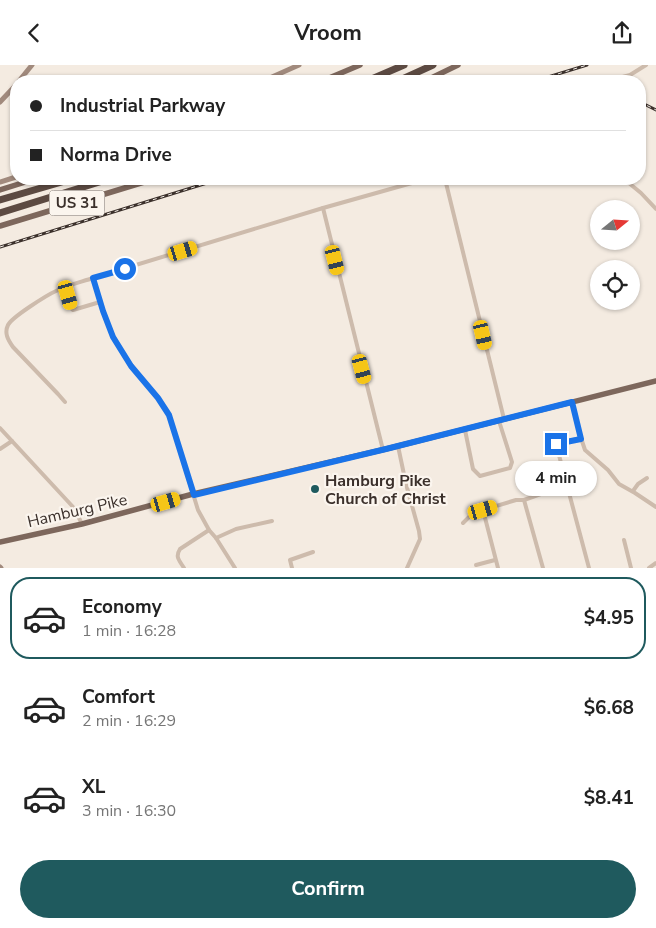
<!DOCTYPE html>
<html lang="en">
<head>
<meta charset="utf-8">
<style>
	body { margin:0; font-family:"Nunito Sans",sans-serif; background:#f2f2f2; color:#222; height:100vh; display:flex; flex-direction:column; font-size:19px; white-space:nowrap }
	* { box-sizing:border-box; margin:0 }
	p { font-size:16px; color:#767676 }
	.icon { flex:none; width:28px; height:28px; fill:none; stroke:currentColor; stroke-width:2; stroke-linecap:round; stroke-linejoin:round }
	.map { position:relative; height:503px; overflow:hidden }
	.panel { display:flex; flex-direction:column; background:#fff; flex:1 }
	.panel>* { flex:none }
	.hud { position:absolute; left:10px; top:10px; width:636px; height:110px; border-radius:20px; box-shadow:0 1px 4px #0004; display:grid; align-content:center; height:110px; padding:0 20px; background:#fff }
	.needle { width:32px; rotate:72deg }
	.fabs { position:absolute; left:590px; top:135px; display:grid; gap:10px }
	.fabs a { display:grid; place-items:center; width:50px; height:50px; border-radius:50%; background:#fff; box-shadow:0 1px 4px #0004; font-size:25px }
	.end { position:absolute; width:22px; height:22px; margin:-11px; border:6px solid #1a73e8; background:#fff; box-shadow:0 0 0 2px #fff }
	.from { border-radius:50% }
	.bubble { position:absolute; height:35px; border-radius:18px; background:#fff; box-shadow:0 1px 4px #0004; font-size:16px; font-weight:700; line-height:35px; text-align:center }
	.car { position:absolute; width:15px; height:30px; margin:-15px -8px; border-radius:6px; box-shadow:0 0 4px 1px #0007; background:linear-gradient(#f5c518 24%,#345 0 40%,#f5c518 0 76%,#345 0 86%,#f5c518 0) }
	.hud b { display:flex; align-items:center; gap:18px; height:48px; font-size:19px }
	.hud b+b { border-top:1px solid #e0e0e0 }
	.hud i { width:12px; height:12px; background:#222 }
	ul { padding:9px 0 0; list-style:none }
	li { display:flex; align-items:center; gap:15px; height:82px; margin:0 10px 8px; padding:0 10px; border:2px solid transparent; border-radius:20px }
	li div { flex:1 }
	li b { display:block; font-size:19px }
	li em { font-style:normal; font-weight:700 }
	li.active { border-color:#1f5a5e }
	li>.icon { width:45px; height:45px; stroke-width:1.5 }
	.button { display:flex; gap:10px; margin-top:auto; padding:10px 20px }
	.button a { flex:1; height:58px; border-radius:30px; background:#1f5a5e; color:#fff; font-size:20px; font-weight:700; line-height:58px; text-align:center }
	header { display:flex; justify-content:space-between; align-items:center; height:65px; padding:0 20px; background:#fff; font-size:22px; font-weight:700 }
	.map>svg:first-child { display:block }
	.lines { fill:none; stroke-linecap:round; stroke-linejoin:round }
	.street { stroke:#cdbbac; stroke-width:4 }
	.secondary { stroke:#a18a7d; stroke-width:5 }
	.primary { stroke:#7d675c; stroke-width:5.5 }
	.highway { stroke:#5c4a42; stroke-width:7 }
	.rail-casing { stroke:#3b302b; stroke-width:3 }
	.rail { stroke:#fbf5ee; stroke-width:1; stroke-dasharray:4; stroke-linecap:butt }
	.route { stroke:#1a73e8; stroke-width:6 }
	.poi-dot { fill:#1f5a5e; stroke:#fbf5ee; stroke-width:2 }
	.labels { text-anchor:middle; stroke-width:4.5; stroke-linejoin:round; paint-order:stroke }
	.shield { fill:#fbf5ee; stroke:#756b66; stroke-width:1 }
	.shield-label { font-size:15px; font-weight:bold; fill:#3b302b }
	.poi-label { font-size:16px; font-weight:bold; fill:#3b302b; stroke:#fbf5ee; text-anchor:start }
	.street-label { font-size:16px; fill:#3b302b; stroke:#fbf5ee }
</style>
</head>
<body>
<header><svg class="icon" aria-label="back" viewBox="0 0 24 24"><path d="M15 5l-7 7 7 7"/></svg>Vroom<svg class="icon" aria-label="share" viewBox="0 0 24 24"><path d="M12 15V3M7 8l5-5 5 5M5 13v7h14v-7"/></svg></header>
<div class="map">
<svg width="656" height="503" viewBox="0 0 656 503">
	<rect width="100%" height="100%" fill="#f4ebe1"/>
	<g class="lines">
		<g class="street">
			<path d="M608,16L630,10L646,0"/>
			<path d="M445,114L504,354"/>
			<path d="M624,114L641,128L656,144"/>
			<path d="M323,143L383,385"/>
			<path d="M93,213C102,245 111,275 132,301C144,318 160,332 169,350L198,445L209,465L216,473L235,503"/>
			<path d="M65,222L71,243L73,245L100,237"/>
			<path d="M65,337L58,329L13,282C8,275 4,268 8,260C12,252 47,230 56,226C67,220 81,217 93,213L323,143L426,114"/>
			<path d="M572,337L581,373L585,385L608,405L619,419L635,428L656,442"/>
			<path d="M0,363L74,443L82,459"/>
			<path d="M465,365L473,404L480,411L510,403L512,397L499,356"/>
			<path d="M581,373L556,379L589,503"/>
			<path d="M398,381L406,419L419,466L420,474L407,503"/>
			<path d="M0,384L12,376"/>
			<path d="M633,426L638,419L647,413"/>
			<path d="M524,435L543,503"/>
			<path d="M483,445L498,503"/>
			<path d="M463,458L473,448L516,435H524L549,426L567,423V422"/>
			<path d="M216,473L236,464L272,456"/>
			<path d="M624,475L631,503"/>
			<path d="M476,500L495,495"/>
			<path d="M184,503C179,495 175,492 180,484L209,465"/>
			<path d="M292,503L290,495L313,487"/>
			<path d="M649,503L656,498"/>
		</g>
		<g class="secondary">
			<path d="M19,16L32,0"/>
			<path d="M263,16L299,0"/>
			<path d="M0,37L16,20"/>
			<path d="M0,117L16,112"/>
			<path d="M0,502L1,503"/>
		</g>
		<g class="primary">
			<path d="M322,16L360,0"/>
			<path d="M425,16L458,0"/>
			<path d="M0,125L35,114"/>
			<path d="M0,161L154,114"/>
			<path d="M0,477L82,459L193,429L386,384L656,316"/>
		</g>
		<g class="highway">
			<path d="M367,16L404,0"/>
			<path d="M398,16L433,0"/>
			<path d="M0,135L72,114"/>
			<path d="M0,148L109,114"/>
		</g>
		<g class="rail-casing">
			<g id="rail">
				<path d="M535,16L587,0"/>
				<path d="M640,37L656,45"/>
				<path d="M0,182L220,114"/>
			</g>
		</g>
		<use href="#rail" class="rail"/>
	</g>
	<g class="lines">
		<path class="route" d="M125,204L93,213L103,246L113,272L131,301L158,333L169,350L194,430L386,384L572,337L581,374L556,379"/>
	</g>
	<circle class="poi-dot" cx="315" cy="424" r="5"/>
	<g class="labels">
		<rect class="shield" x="49.5" y="125.5" width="55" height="25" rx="4"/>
		<g class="shield-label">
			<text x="77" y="143">US 31</text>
		</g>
		<g class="poi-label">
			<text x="325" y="421">Hamburg Pike<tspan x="325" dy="18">Church of Christ</tspan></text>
		</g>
		<g class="street-label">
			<text transform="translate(77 445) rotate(-13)" y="6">Hamburg Pike</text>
		</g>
	</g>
</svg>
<div class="fabs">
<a><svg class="needle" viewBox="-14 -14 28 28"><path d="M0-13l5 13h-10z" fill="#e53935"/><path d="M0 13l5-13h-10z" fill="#767676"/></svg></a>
<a><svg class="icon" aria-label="locate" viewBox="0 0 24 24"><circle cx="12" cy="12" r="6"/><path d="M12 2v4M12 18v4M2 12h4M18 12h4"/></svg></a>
</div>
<i class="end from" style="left:125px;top:204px"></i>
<i class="end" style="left:556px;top:379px"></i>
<div class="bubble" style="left:515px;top:396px;width:82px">4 min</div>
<i class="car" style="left:183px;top:186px;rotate:73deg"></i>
<i class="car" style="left:335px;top:195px;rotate:166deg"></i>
<i class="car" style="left:68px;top:230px;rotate:164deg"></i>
<i class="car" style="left:483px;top:270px;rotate:167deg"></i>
<i class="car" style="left:362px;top:304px;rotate:165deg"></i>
<i class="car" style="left:166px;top:437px;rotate:74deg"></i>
<i class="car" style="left:483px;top:445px;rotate:74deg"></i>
<div class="hud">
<b><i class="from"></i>Industrial Parkway</b>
<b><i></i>Norma Drive</b>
</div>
</div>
<section class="panel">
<ul>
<li class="active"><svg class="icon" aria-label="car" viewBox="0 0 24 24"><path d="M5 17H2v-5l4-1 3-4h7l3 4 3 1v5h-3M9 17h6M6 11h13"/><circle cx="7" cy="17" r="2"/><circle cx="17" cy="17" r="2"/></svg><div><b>Economy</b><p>1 min · 16:28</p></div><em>$4.95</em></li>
<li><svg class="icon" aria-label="car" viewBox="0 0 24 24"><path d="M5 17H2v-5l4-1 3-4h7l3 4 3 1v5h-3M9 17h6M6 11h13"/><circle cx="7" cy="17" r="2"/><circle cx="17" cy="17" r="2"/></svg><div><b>Comfort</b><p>2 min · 16:29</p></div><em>$6.68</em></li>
<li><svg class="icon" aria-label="car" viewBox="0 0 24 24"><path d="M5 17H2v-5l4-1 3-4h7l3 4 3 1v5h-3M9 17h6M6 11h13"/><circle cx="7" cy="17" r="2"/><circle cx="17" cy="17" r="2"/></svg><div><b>XL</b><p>3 min · 16:30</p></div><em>$8.41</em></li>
</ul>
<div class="button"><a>Confirm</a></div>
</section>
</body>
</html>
